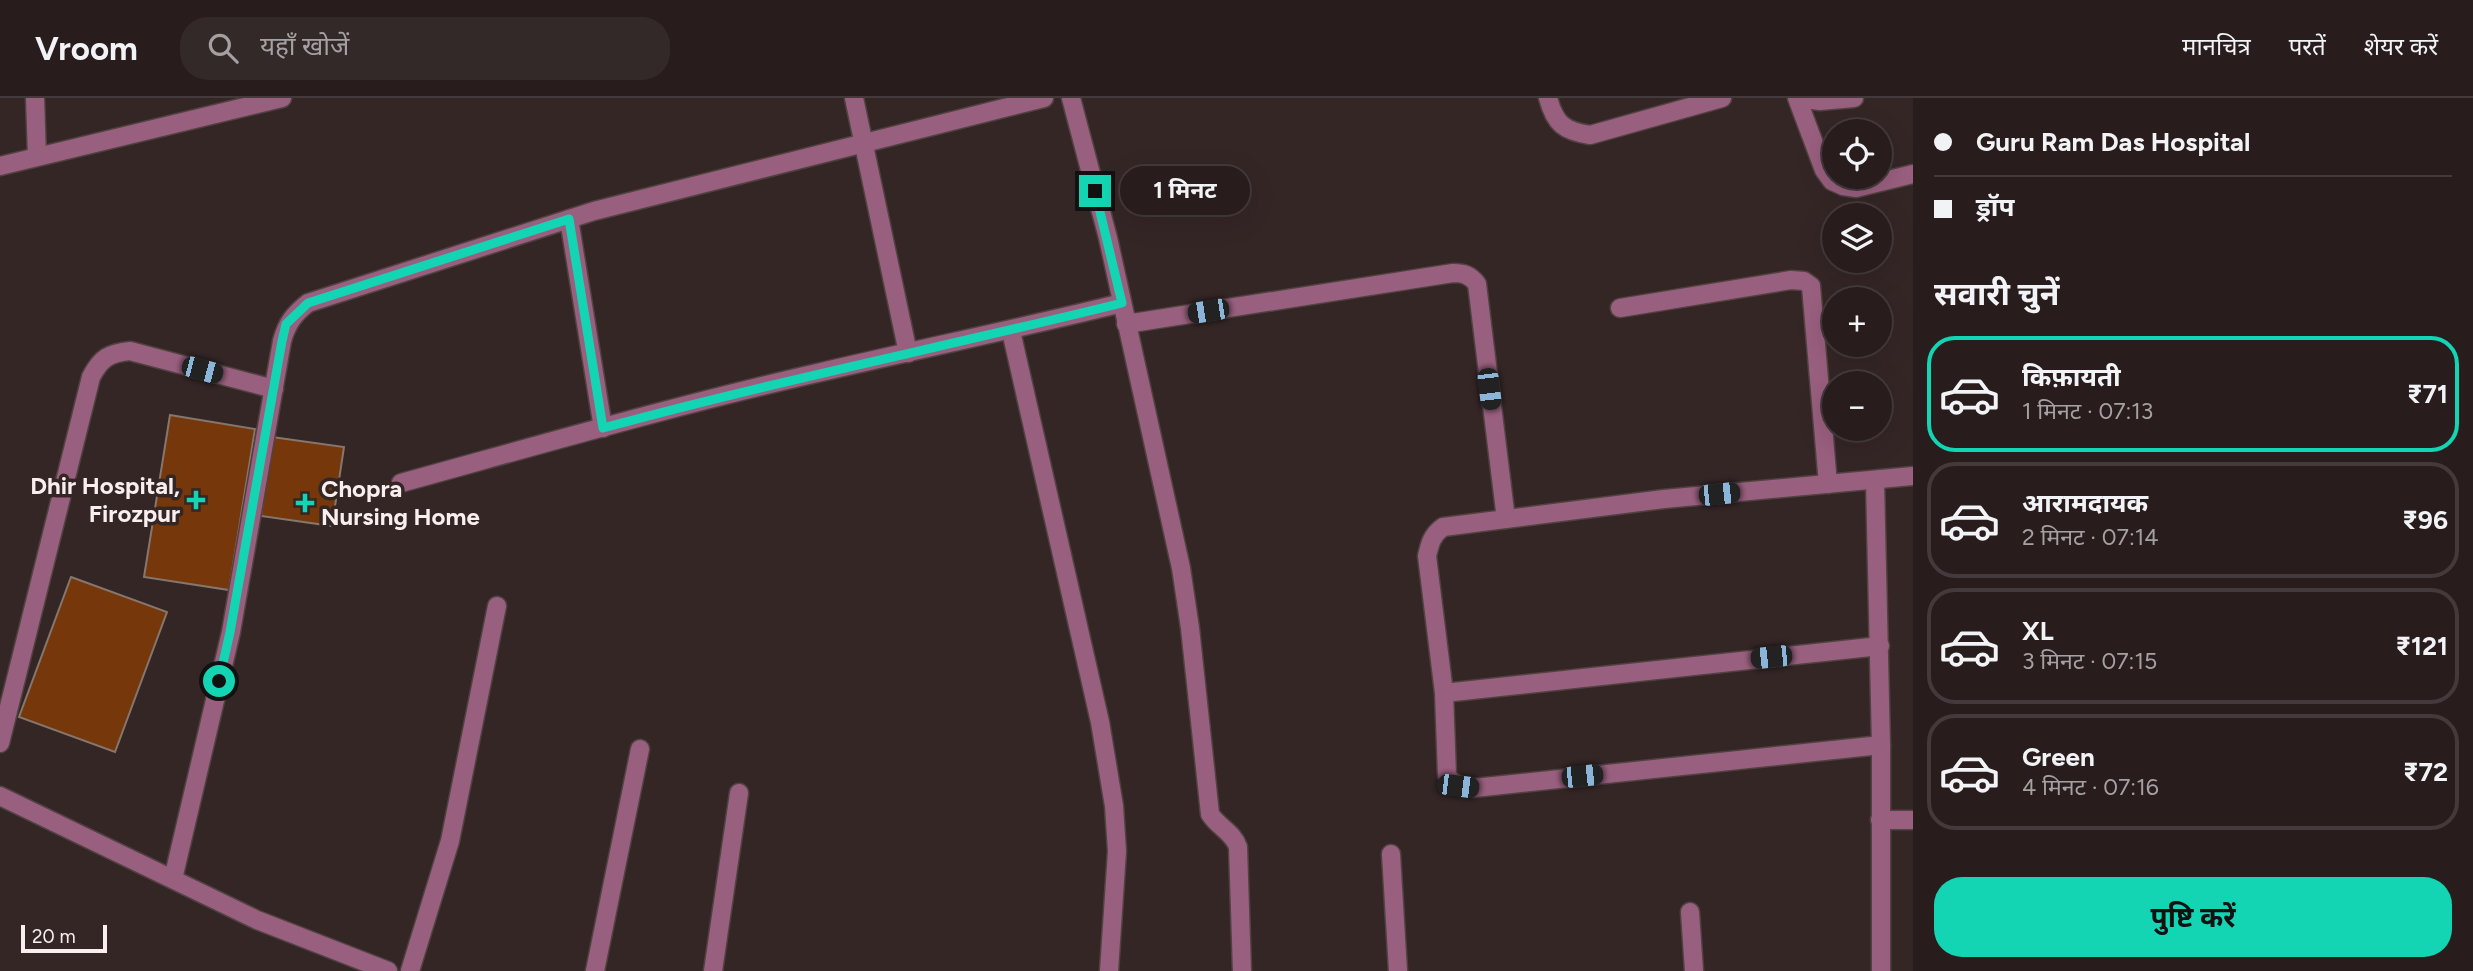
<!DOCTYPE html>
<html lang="hi">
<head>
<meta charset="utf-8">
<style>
	body { margin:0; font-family:Figtree,"Noto Sans Devanagari",sans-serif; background:#342929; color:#f1f3f6; height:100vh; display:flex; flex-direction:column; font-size:26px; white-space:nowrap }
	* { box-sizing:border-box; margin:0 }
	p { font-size:23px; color:#a5a1a3 }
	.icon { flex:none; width:38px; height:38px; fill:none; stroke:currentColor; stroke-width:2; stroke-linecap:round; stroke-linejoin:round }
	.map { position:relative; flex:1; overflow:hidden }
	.sheet { display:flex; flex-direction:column; background:#281c1c; width:560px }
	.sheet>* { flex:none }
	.hud { display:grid; align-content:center; height:154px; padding:0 21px; background:#281c1c }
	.tools { position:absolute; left:1822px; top:21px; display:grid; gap:14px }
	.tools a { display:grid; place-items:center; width:70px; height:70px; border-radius:50%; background:#281c1c; box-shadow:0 7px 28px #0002,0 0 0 2px #443a3b; font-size:35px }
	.scale { position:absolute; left:21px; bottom:18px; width:86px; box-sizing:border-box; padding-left:7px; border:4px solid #faefef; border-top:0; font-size:19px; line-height:24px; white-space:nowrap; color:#faefef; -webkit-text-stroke:5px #352626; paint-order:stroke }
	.end { position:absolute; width:32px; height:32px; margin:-16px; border:9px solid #13d5b3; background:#111; box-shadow:0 0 0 4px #111 }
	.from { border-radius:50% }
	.bubble { position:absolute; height:49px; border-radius:24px; background:#281c1c; box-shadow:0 7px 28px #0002,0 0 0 2px #443a3b; font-size:23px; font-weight:700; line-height:49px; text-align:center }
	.car { position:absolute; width:21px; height:42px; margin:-21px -10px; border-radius:9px; box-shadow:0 0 5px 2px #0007; background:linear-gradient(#222 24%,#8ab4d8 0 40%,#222 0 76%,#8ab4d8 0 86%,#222 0) }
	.hud b { display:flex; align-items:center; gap:24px; height:66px; font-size:26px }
	.hud b+b { border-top:2px solid #443a3b }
	.hud i { width:18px; height:18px; background:#f1f3f6 }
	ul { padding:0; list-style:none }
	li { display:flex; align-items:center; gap:21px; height:116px; margin:0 14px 10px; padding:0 7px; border:4px solid #443a3b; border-radius:28px }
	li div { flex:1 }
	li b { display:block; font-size:26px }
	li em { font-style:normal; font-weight:700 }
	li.selected { border-color:#13d5b3 }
	li>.icon { width:63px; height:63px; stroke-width:1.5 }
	h2 { padding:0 21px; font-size:32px; line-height:84px }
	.button { display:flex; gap:14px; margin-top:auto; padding:14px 21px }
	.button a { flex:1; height:80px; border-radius:28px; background:#13d5b3; color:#111; font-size:28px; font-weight:700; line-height:80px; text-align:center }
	header { display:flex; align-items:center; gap:42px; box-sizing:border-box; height:98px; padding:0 35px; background:#281c1c; border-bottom:2px solid #443a3b }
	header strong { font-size:33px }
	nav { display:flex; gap:38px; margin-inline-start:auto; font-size:24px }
	.search { width:490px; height:63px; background:#342929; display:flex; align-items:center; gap:18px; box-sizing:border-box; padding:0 24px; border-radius:28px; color:#a5a1a3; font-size:26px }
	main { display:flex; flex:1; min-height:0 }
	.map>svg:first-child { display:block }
	.building { fill:#76380b; stroke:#85766e; stroke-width:2 }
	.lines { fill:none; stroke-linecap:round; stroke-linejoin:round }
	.minor-casing { stroke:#514242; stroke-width:21 }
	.minor { stroke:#995f7e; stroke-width:18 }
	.route { stroke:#13d5b3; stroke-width:9 }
	.poi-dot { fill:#13d5b3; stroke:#352626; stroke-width:2.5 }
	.labels { text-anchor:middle; stroke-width:7; stroke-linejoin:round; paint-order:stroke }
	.poi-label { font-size:24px; font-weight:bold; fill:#faefef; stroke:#352626; text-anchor:end }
</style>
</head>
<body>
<header>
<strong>Vroom</strong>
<div class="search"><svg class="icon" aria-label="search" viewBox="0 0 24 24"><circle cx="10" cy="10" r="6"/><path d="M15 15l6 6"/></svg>यहाँ खोजें</div>
<nav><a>मानचित्र</a><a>परतें</a><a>शेयर करें</a></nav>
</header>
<main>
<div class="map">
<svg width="1913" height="873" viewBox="0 0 1913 873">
	<rect width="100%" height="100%" fill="#352626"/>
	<g class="building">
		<path d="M170,317L255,331L229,492L144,479Z"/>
		<path d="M272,339L344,349L332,428L261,418Z"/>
		<path d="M71,479L167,514L115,654L19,619Z"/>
	</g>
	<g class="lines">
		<g class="minor-casing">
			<g id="minor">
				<path d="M35,0L37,58"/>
				<path d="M854,0L908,255"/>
				<path d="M1071,0L1108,140L1181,470L1190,530L1210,716C1218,729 1233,734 1238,749L1242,873"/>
				<path d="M1548,0C1555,26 1564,33 1590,37L1722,0"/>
				<path d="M1797,0L1824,72L1832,83L1843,88L1856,90L1913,76"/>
				<path d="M1798,0L1820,3L1854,0"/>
				<path d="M0,68L282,0"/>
				<path d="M569,121L603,330"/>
				<path d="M1620,210L1791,182L1804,183L1811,188L1828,386"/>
				<path d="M1126,226L1453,175C1464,175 1470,177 1477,186L1506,421"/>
				<path d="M1011,233L1100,624L1114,708L1117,753L1109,873"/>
				<path d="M1875,383L1881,647V873"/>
				<path d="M401,385C539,347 677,307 817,275C919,251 1021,230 1122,205"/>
				<path d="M1444,595L1880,548"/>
				<path d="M0,645L91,279C101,260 109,255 130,253L274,291"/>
				<path d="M1881,647L1474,690C1462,688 1453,688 1447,677L1444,595L1427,458C1430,445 1432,437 1443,429L1664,401L1913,378"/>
				<path d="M0,698L257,822L388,873"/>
				<path d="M1880,722H1913"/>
				<path d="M1391,756L1398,873"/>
				<path d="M173,781L231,534L282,243C287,225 294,216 308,205L594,113L1044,0"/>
				<path d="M1690,814L1694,873"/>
				<path d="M410,873L450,743L497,508"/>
				<path d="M595,873L640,651"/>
				<path d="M713,873L739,695"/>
			</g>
		</g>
		<use href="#minor" class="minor"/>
	</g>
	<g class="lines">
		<path class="route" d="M219,583L230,534L282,243L286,226L308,205L569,121L603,330C775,283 949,248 1122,205L1095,93"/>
	</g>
	<g class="poi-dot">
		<path d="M192.5 391.5h7v7h7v7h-7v7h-7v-7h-7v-7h7z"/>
		<path d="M301.5 394.5h7v7h7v7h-7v7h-7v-7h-7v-7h7z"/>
	</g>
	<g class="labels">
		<g class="poi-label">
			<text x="180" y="396">Dhir Hospital,<tspan x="180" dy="28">Firozpur</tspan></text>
			<text x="321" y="399" text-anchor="start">Chopra<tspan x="321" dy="28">Nursing Home</tspan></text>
		</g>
	</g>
</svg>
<div class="tools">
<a><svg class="icon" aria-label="locate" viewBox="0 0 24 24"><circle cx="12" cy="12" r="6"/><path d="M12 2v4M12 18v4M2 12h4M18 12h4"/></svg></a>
<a><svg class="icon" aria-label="layers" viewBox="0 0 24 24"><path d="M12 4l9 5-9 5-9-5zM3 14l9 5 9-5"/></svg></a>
<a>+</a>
<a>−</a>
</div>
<div class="scale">20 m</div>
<i class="end from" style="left:219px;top:583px"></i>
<i class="end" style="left:1095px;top:93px"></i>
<div class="bubble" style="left:1120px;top:68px;width:130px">1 मिनट</div>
<i class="car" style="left:1208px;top:213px;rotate:261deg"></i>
<i class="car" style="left:202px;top:272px;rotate:105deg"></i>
<i class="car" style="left:1489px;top:291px;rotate:173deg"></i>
<i class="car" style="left:1719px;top:396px;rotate:84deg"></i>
<i class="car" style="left:1771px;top:559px;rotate:264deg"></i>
<i class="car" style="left:1582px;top:678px;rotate:84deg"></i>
<i class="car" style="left:1458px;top:688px;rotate:97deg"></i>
</div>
<section class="sheet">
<div class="hud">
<b><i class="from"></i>Guru Ram Das Hospital</b>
<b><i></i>ड्रॉप</b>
</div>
<h2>सवारी चुनें</h2>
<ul>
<li class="selected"><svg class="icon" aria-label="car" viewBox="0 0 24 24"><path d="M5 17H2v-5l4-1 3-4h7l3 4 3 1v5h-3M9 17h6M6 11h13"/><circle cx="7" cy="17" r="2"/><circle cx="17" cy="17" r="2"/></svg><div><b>किफ़ायती</b><p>1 मिनट · 07:13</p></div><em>₹71</em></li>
<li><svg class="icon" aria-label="car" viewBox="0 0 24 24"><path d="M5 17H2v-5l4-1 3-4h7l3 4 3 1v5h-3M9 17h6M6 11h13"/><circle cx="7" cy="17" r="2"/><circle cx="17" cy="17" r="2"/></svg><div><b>आरामदायक</b><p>2 मिनट · 07:14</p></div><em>₹96</em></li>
<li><svg class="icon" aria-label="car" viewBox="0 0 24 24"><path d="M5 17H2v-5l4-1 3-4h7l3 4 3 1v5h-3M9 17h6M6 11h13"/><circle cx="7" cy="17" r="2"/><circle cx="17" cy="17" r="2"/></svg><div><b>XL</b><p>3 मिनट · 07:15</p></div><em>₹121</em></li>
<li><svg class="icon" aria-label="car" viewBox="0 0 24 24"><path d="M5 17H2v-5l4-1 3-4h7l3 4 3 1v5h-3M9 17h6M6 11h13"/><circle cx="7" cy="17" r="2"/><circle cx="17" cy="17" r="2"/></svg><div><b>Green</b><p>4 मिनट · 07:16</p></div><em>₹72</em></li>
</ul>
<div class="button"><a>पुष्टि करें</a></div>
</section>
</main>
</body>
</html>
